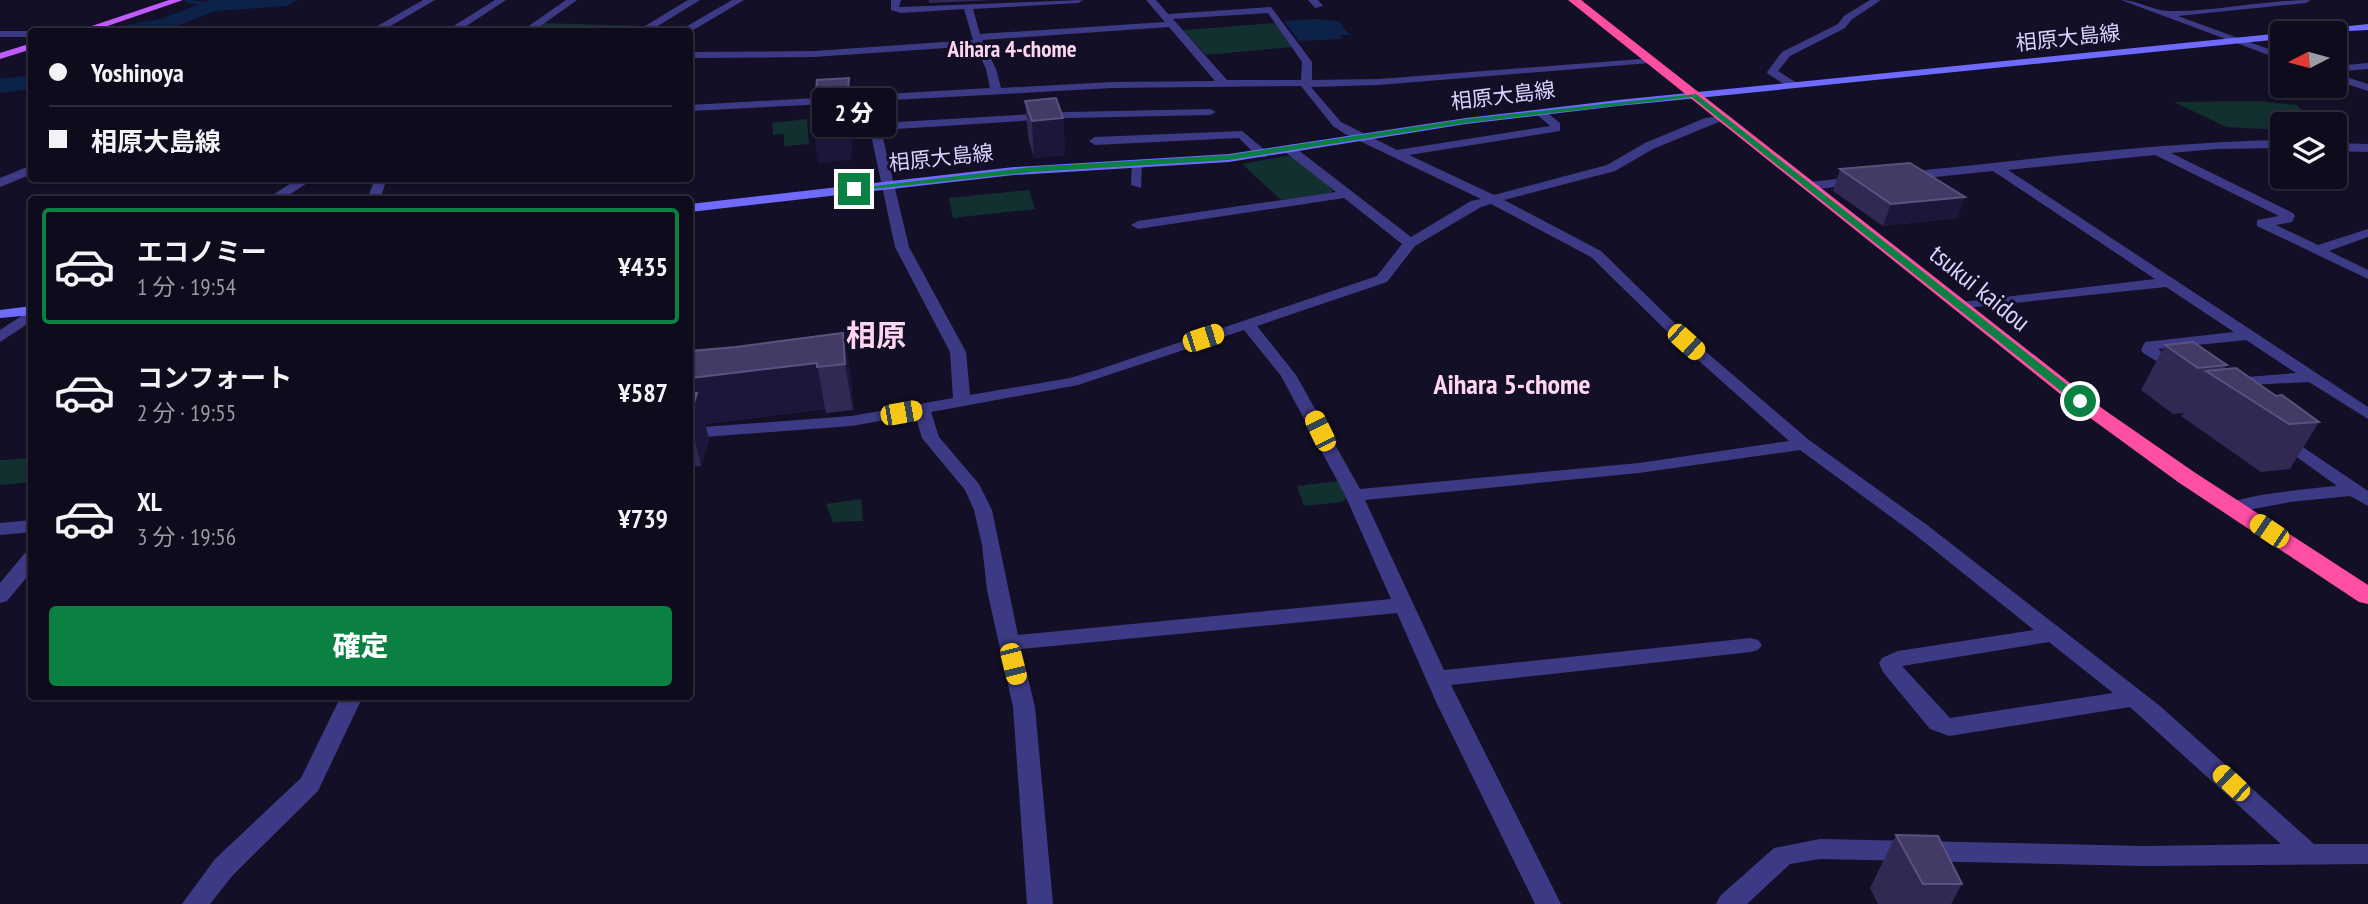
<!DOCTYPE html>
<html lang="ja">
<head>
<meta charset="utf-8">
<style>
	body { margin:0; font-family:"PT Sans Narrow","Noto Sans JP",sans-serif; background:#1c1929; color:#f1f3f6; height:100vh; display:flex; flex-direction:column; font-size:26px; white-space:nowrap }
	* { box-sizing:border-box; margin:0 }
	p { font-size:23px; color:#9b9ba3 }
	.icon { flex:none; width:38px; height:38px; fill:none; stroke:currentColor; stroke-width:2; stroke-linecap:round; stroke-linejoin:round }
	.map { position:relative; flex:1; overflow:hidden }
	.side { position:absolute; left:28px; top:196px; width:665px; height:504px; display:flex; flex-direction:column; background:#0e0b1c; border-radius:7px; box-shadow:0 2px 5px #0004,0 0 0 2px #2e2b3b }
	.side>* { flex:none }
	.hud { position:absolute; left:28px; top:28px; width:665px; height:154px; border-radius:7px; box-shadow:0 2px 5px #0004,0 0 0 2px #2e2b3b; display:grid; align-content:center; height:154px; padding:0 21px; background:#0e0b1c }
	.needle { width:46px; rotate:264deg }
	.tools { position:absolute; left:2270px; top:21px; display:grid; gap:14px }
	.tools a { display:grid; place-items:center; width:77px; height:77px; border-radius:7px; background:#0e0b1c; box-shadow:0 2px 5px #0004,0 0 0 2px #2e2b3b; font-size:35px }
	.end { position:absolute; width:32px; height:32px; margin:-16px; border:9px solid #0b8043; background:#fff; box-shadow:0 0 0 4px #fff }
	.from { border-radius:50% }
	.bubble { position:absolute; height:49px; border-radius:7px; background:#0e0b1c; box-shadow:0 2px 5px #0004,0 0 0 2px #2e2b3b; font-size:23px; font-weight:800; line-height:49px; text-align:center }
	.car { position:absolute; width:21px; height:42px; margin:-21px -10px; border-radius:9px; box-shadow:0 0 5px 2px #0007; background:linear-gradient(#f5c518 24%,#345 0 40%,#f5c518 0 76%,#345 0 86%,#f5c518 0) }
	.hud b { display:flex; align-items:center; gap:24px; height:66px; font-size:26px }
	.hud b+b { border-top:2px solid #2e2b3b }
	.hud i { width:18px; height:18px; background:#f1f3f6 }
	ul { padding:12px 0 0; list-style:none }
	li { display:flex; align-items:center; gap:21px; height:116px; margin:0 14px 10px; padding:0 7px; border:4px solid transparent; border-radius:7px }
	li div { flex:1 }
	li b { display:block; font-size:26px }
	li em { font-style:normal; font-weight:800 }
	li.on { border-color:#0b8043 }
	li>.icon { width:63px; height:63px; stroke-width:1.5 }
	.cta { display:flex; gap:14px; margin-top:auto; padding:14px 21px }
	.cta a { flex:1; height:80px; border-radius:7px; background:#0b8043; color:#fff; font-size:28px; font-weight:800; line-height:80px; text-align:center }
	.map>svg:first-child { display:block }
	.green { fill:#12302f }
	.water { fill:#0c2248 }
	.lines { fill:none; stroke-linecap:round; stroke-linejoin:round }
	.stream { stroke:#0c2248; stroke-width:3.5 }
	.river { fill:#0c2248; fill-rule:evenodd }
	.street { fill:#3d3a85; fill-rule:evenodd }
	.secondary { fill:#6f6bff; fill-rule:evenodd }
	.primary { fill:#c25bff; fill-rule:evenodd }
	.highway { fill:#ff4fa3; fill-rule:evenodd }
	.wall { fill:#312854 }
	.shaded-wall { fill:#1d163a }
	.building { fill:#433a66; stroke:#5a527e; stroke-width:2 }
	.route { fill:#0b8043 }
	.labels { text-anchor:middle; stroke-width:6; stroke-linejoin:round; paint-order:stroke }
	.far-street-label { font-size:21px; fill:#d9d4ff; stroke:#130f26 }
	.far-neighbourhood-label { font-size:23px; font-weight:bold; fill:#ffd6f0; stroke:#130f26 }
	.street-label { font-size:26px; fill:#d9d4ff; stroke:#130f26 }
	.neighbourhood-label { font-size:28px; font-weight:bold; fill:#ffd6f0; stroke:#130f26 }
	.quarter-label { font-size:30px; font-weight:bold; fill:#ffd6f0; stroke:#130f26 }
</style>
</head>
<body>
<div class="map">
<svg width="2368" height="904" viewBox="0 0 2368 904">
	<rect width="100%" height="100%" fill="#130f26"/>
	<g class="green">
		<path d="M541,23L644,26L633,31L528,32Z"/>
		<path d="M1275,23L1292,47L1206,55L1183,30Z"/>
		<path d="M2257,101L2297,105L2305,114L2324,124H2282V130L2226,127L2174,102Z"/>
		<path d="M807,119L809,144L784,146V134L773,135L772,123Z"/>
		<path d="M1286,156L1295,157L1333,190L1331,193L1281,200L1242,164Z"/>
		<path d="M1029,190L1035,209L953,218L949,198Z"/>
		<path d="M31,458V482L0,485V460Z"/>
		<path d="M1340,481L1347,497L1342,502L1304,506L1297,486Z"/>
		<path d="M861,499L863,521L833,522L826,504Z"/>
	</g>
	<path class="water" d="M1315,19L1338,21L1350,35H1340L1342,39L1299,41L1284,21Z"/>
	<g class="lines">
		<path class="stream" d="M187,1L213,5"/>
		<g class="river">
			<path d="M209,0H297L287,6L216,11L160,32H114L116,27L161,19Z"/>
			<path d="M32,75V89L0,93V79Z"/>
		</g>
		<g class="street">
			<path d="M423,0H435L380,32H367Z"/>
			<path d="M495,0H506L457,32H444Z"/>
			<path d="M566,0H577L532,32H520Z"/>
			<path d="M688,0H700L648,32H635Z"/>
			<path d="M732,0H744L690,32H677Z"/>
			<path d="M891,0H901L899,7H901L1083,0L1078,3L973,9L980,34L1165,22L1146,0H1156L1168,14L1271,7L1312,62V80L1379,79L1654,58V62L1650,63L1379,85L1311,87L1341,122L1397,150L1550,126L1534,112L1544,110L1560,123V131L1409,155L1494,195L1607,165L1645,143L1705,118L1726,115V119L1653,149L1615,171L1504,200L1601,251L1691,339L1809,440L1927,525L2160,706L2314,844H2368V864L2144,866L1820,859L1790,864L1747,904H1716L1720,896L1774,848L1820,839L2144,846L2281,844L2130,707L1949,736L1930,729L1883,672L1879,663L1882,658L1898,651L2034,630L1913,533L1800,450L1639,473L1365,500L1444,670L1751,638L1758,640L1762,645L1758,650L1751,652L1451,685L1561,904H1535L1437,704L1397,613L1021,649L1035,707L1053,904H1027L1013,707L987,590L982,545L974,510L965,490L922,438L915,415L851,426L690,438V428L851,416L953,398L950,352L895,247L864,102L690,111V105L990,88L986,69L975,46L814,57L690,58V52L814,51L973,40L964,9L901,13L891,10ZM1268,13L1302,62L1301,80H1227L1173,19ZM1169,27L1215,81L1112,82L1001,88L996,69L982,40ZM1301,86L1333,126L1345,134L1481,199L1471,201L1411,237L1293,146H1285V152L1336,192L1138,221L1131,225L1138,229L1344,198L1402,244L1377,276L1100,369L1070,378L970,395L966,352L909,247L881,130L1068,118L1210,115L1216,112L1210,109L1068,112L880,123L874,101L1112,88ZM1491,204L1591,257L1681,345L1789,441L1639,463L1360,489L1296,375L1257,326L1387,282L1415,246L1481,207ZM1244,330L1281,376L1345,495L1391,599L1018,635L992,510L979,484L939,437L931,412L1078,385ZM2049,642L2113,693L1950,718L1902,666Z"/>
			<path d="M1308,0H1318L1323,6L1315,8Z"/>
			<path d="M1870,0H1881L1851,20L1845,28L1790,56L1778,71L1797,83V87H1789L1768,74L1767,72L1782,52L1838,24L1844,16Z"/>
			<path d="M2121,0C2138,0 2153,11 2169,11C2216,12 2263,0 2311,0L2306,3L2178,16L2282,54V60Z"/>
			<path d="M0,31H32L34,32L32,37H0Z"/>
			<path d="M2368,63V69L2334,72V66Z"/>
			<path d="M2334,73L2368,84V91L2334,80Z"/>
			<path d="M1242,131L1266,151V157H1258L1239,138L1095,145L1089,141L1095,137Z"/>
			<path d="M2282,140V148L2216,149L2171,153L2293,213L2295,216L2292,222L2276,225L2318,245L2368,229V237L2329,251L2368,270V279L2257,226V220L2279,216L2155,155L2008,170L2368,407V419L2309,382L2228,386L2226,383L2234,378L2296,373L2246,340L2158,349L2186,369L2178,374L2143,353L2141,350L2145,342L2234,332L2166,287L1957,309V303L1962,302L2155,279L1993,171L1906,180L1900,176L1906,172C2031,160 2156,142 2282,140Z"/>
			<path d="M2334,143L2368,144V152L2334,151Z"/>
			<path d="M1132,161L1142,164L1141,188L1131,185Z"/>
			<path d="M32,165V174L0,187V178Z"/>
			<path d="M1857,177L1861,178V184L1809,190L1803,186L1809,182Z"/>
			<path d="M299,178H315L281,200H265Z"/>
			<path d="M375,178H387L380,200H367Z"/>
			<path d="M32,309V321L0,342V330Z"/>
			<path d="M2282,433L2368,491V506L2350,496L2290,502L2232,513L2225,511L2223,507C2233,495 2317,488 2337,486L2276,442L2273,438L2276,434Z"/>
			<path d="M32,520V532L0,535V523Z"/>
			<path d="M32,551V571L7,601L0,603V583L25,553Z"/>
			<path d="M341,696H363L318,791L233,875L210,904H182L215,859L301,778Z"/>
		</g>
		<g class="secondary">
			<path d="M2368,24V30L2307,33L2312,30Z"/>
			<path d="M2283,33L2282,39L1618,106L1466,124L1229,162L1014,175L690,212V204L1014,167L1229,154L1466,118L1618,100Z"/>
			<path d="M32,306V315L0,318V310Z"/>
		</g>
		<g class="primary">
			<path d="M169,0H183L90,32H74Z"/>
			<path d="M32,43V49L0,59V53Z"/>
		</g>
		<path class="highway" d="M1568,0H1581L2103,409L2194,472L2368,585V604L2359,602L2178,482L2089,417Z"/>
	</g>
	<g class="wall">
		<path d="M929,0H997L929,3Z"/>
		<path d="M1025,101L1063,118L1065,155L1034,158L1028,137Z"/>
		<path d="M1840,169L1965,197L1957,218L1883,226L1833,191Z"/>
		<path d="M843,333L851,378L853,410L826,413L825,409L705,424L709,439L701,466L690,467V351L736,347Z"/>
		<path d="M2165,345L2227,365L2224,369L2276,396L2319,422L2290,469L2261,472L2181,416L2184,413L2173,414L2141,390Z"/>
		<path d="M1896,835L1962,884L1951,904H1878L1870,888Z"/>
	</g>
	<g class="shaded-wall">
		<path d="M849,78L855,114L851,160L819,163L812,125Z"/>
		<path d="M1063,118L1065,155L1034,158L1032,121Z"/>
		<path d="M1965,197L1957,218L1883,226L1891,204Z"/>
		<path d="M843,333L851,378L853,410L845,364Z"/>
		<path d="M817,363L825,409L705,424L709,439L701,466L690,422V378Z"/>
	</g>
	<g class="building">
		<path d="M849,78L845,123L812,125L817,80Z"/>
		<path d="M1056,98L1063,118L1032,121L1025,101Z"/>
		<path d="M1910,163L1965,197L1891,204L1840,169Z"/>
		<path d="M843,333L845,364L817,367V363L690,378V351L736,347Z"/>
		<path d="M2193,342L2227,365L2198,368L2165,345Z"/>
		<path d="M2236,368L2276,396L2282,395L2319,422L2289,424L2206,371Z"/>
		<path d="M690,393H697L690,416Z"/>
		<path d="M1896,835L1938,836L1962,884H1923Z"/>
	</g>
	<path class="route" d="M1696,94L2084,398V403H2076L1692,97L1466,123L1229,160L1032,172L854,191L850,189L1032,167L1229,155L1466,119Z"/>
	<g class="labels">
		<g class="far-street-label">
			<text transform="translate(2068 38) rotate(-6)" y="7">相原大島線</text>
			<text transform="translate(1503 96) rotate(-7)" y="7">相原大島線</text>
			<text transform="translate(941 158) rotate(-6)" y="7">相原大島線</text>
		</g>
		<g class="far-neighbourhood-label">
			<text x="1012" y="57">Aihara 4-chome</text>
		</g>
		<g class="street-label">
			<text transform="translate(1980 288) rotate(39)" y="9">tsukui kaidou</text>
		</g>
		<g class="neighbourhood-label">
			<text x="1512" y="394">Aihara 5-chome</text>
		</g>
		<g class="quarter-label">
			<text x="876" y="346">相原</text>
		</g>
	</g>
</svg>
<div class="tools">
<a><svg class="needle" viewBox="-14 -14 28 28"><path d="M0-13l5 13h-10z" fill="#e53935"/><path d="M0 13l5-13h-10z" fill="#9b9ba3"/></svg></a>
<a><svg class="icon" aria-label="layers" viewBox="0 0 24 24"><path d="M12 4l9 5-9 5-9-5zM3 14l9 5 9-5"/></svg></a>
</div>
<i class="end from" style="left:2080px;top:401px"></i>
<i class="end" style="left:854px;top:189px"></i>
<div class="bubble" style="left:812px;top:88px;width:84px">2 分</div>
<i class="car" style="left:1203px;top:338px;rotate:72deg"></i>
<i class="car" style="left:1686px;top:342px;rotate:132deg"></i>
<i class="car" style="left:901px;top:413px;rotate:80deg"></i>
<i class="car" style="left:1320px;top:431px;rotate:334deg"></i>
<i class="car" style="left:2269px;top:531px;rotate:304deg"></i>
<i class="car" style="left:1013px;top:664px;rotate:166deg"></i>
<i class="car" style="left:2231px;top:783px;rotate:313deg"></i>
<div class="hud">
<b><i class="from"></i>Yoshinoya</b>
<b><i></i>相原大島線</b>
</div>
<section class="side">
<ul>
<li class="on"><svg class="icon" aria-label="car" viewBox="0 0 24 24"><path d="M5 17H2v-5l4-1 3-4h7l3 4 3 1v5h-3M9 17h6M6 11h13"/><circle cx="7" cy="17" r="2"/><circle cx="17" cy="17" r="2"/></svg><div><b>エコノミー</b><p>1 分 · 19:54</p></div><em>¥435</em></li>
<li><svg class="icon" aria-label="car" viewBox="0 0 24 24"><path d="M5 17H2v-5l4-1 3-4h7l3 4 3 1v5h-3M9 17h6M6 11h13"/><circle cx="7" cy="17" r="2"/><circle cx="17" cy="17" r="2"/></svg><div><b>コンフォート</b><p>2 分 · 19:55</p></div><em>¥587</em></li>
<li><svg class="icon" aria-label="car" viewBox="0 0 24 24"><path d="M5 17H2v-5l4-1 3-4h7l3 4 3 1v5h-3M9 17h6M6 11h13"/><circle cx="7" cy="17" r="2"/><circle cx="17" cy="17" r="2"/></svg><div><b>XL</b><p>3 分 · 19:56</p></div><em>¥739</em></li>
</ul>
<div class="cta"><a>確定</a></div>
</section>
</div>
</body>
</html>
